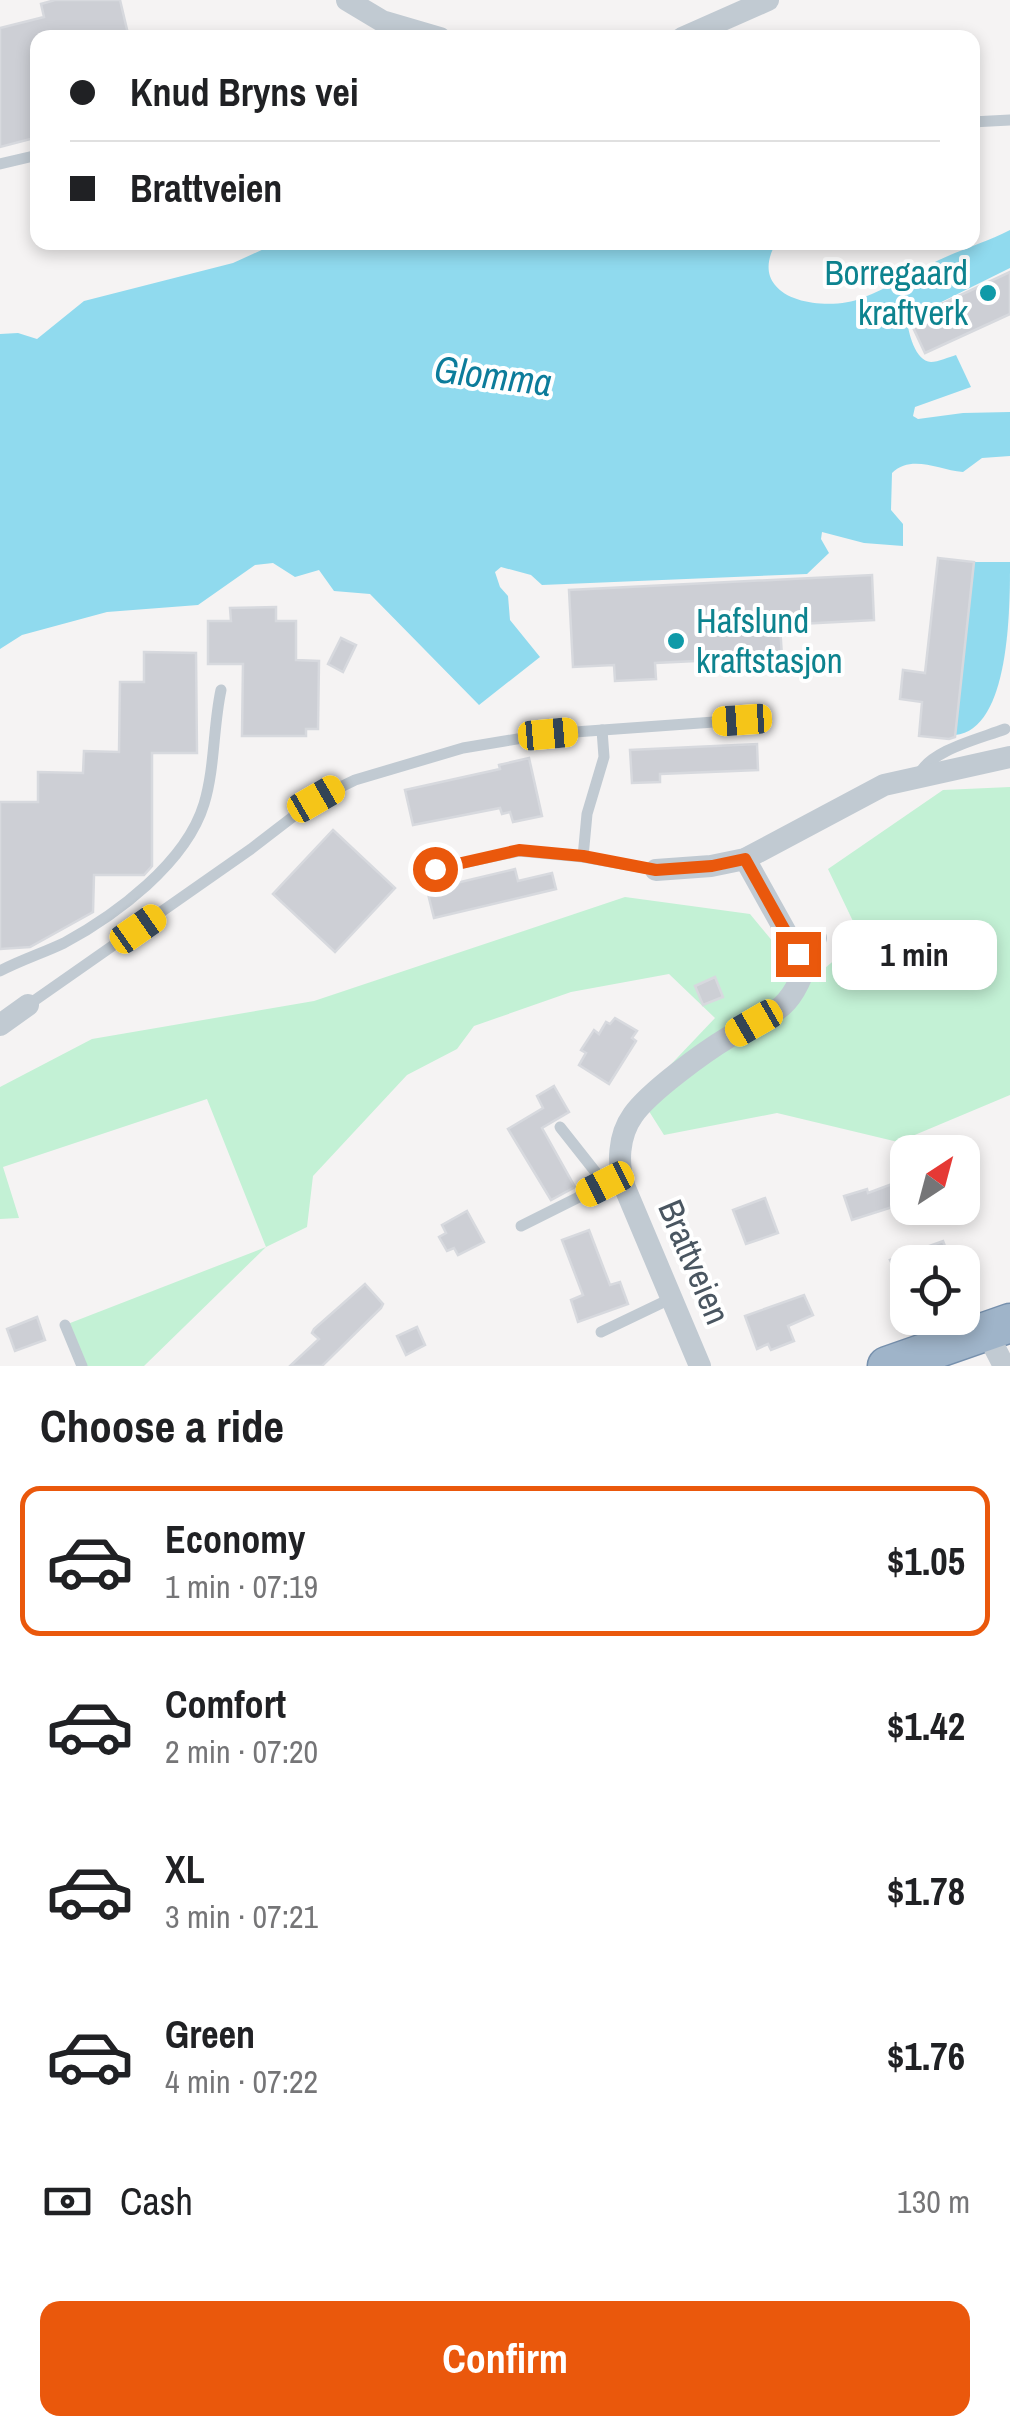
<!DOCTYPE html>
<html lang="en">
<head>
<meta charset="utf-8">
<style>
	body { margin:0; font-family:"Archivo Narrow",sans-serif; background:#f2f2f2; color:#202124; height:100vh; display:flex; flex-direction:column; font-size:38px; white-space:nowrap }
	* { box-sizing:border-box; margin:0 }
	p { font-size:32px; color:#757577 }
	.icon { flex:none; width:55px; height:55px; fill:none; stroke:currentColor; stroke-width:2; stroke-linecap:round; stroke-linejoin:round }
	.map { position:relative; height:1366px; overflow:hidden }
	.panel { display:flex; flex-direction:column; background:#fff; flex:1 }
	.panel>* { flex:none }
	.banner { position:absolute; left:30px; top:30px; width:950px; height:220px; border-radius:20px; box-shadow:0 5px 15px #0003; display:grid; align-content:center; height:220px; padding:0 40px; background:#fff }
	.needle { width:65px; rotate:36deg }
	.buttons { position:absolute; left:890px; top:1135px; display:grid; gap:20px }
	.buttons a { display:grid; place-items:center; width:90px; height:90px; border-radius:20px; background:#fff; box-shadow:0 5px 15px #0003; font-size:50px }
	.end { position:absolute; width:45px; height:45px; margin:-22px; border:12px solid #ea580c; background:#fff; box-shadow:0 0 0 5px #fff }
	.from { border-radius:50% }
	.bubble { position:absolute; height:70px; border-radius:20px; background:#fff; box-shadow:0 5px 15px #0003; font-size:32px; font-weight:700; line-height:70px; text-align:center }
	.car { position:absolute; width:30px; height:60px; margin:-30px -15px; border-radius:12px; box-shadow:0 0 8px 2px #0007; background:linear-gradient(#f5c518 24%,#345 0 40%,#f5c518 0 76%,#345 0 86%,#f5c518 0) }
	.banner b { display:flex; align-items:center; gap:35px; height:95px; font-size:38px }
	.banner b+b { border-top:2px solid #e0e0e0 }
	.banner i { width:25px; height:25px; background:#202124 }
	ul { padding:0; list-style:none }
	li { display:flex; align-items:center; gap:30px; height:150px; margin:0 20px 15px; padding:0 20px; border:5px solid transparent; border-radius:20px }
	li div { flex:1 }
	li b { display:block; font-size:38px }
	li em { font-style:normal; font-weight:700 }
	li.on { border-color:#ea580c }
	li>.icon { width:90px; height:90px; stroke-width:1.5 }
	h2 { padding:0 40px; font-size:45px; line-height:120px }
	.pay { display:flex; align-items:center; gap:25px; height:110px; padding:0 40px; font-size:38px }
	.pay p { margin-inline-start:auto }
	.primary-button { display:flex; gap:20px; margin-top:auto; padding:20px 40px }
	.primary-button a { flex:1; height:115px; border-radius:20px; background:#ea580c; color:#fff; font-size:40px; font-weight:700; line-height:115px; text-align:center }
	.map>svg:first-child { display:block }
	.green { fill:#c3f1d5 }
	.water { fill:#90daee }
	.building { fill:#cdcfd5; stroke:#d7d9de; stroke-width:2.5 }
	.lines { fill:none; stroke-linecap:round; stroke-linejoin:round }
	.trunk-casing { stroke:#7690ad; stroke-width:41 }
	.service { stroke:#c1cad2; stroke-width:11 }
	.minor { stroke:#c1cad2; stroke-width:22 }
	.trunk { stroke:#9fb4c9; stroke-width:38 }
	.route { stroke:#ea580c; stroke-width:12 }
	.culture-dot { fill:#0f9aa8; stroke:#fff; stroke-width:4 }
	.labels { text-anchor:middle; stroke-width:8; stroke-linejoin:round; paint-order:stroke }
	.culture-label { font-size:35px; fill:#0d838f; stroke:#fff; text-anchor:end }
	.street-label { font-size:35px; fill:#4a5661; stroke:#fff }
	.water-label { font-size:38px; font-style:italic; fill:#0c7c9b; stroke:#fff }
</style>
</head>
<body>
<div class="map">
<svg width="1010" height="1366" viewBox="0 0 1010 1366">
	<rect width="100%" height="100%" fill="#f5f3f3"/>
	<path class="green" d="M1010,787V1095L898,1142L777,1113L664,1135L640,1097L715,1018L669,974L571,992L474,1026L457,1049L407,1075L313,1176L307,1227L266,1247L144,1366H82L65,1325L266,1247L207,1099L3,1167L19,1218L0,1219V1087L92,1039L314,1001L625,897L750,914L807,983L861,938L828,869L943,790Z"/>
	<g class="water">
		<path d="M1010,230V268L907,319C908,332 915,361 931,362C938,362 949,357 956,355L971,387L915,407L913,416L918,419L963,413L1010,412V456L982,458L963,472C938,470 912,454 892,473L891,510L903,524V546L864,543L822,532L821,539L829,553L807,574L542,585L531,575L501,567L495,572L500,587L508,596L510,620L540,657L479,705L370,594L334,591L319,570L295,577L273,563L255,565L198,605L107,612L22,635L0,649V334L18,333L37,339L84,301L233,263L277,243H776C769,255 764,272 775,285C791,306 839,308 862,298C889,288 913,272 939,260C962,249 987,242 1010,230Z"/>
		<path d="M974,562H1010C1010,608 1010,730 955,735Z"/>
	</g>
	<g class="building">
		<path d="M55,0H120L129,38H38V137L0,147V28L44,17L41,4Z"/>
		<path d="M1010,272V314L925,353L909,319Z"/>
		<path d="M938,558L974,562L955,737L949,739L919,736L922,702L900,699L903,670L925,673Z"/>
		<path d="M872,575L874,620L780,625L782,657L655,663L656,679L615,681L614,665L573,667L569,590Z"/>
		<path d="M276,607V621H296V660L319,661L318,729H306V736H242L243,664H208V621H231L230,608Z"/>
		<path d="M341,638L356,645L343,672L328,664Z"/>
		<path d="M144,652L196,653L197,753H152V866L144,875H94L93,912L30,947L0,949V802H38V772L83,773L84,751L119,752L120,682H144Z"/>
		<path d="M757,744L758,770L660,774V782L632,783L630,750Z"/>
		<path d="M529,758L542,816L513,822L510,812L502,814L500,808L413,825L405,790L500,769L499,765Z"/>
		<path d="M333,830L395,888L335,952L273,894Z"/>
		<path d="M515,869L518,881L552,873L556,889L434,918L427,890Z"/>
		<path d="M715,977L723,997L703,1005L695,986Z"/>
		<path d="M615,1018L637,1031L632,1038L636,1041L609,1084L579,1065L586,1053L581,1050L594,1030L599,1034L606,1022L610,1024Z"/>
		<path d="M554,1086L569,1112L542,1128L575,1187L551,1200L508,1129L543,1108L537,1096Z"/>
		<path d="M908,1178V1202L852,1220L844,1196L867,1189L868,1193Z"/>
		<path d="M765,1198L778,1233L746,1244L733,1210Z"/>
		<path d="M467,1211L484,1242L458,1255L454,1248L447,1251L439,1237L446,1233L442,1225Z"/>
		<path d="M589,1230L610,1285L620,1282L628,1304L578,1322L571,1300L583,1295L562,1240Z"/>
		<path d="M943,1241L951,1262H891L890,1260Z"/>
		<path d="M365,1284L383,1304L381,1308L322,1366H290L319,1339L312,1333L314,1329Z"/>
		<path d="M804,1295L813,1315L788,1326L794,1341L771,1350L768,1344L757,1349L745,1316Z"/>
		<path d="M37,1317L45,1340L15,1351L7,1329Z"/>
		<path d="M417,1327L425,1345L406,1355L397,1336Z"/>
	</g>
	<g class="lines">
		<g class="trunk-casing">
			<path id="trunk" d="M887,1366L1010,1323"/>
		</g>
		<g class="service">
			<path d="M972,122L1010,120"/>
			<path d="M0,164L38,155"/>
			<path d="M918,776C930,750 979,739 1005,729"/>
			<path d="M583,857L587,814L604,757L602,730"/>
			<path d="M435,869L519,851L583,857L656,870"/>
			<path d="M0,971C21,960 43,953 64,943C116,915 186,863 204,804C215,768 213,727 221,690"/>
			<path d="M28,1005L251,849L316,799L355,780L463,748L547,734L742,720"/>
			<path d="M560,1127L605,1184L611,1185"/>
			<path d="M521,1226L605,1184"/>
			<path d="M65,1325L82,1366"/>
			<path d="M601,1332L672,1298"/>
		</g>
		<g class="minor">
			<path d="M347,0L382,21L440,38"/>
			<path d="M682,38L768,0"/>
			<path d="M745,859L798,954L802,971"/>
			<path d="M656,870L711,866L745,859L884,785L1010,757"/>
			<path d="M0,1025L28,1005"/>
			<path d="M986,1331L1004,1366"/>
			<path d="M700,1366L625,1188C617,1165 618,1136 633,1115C649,1092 704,1052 729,1037C745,1026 767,1019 782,1006C800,990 807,960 816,938"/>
		</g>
		<use href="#trunk" class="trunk"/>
	</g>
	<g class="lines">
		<path class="route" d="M435,869L519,850L583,856L656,870L712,866L745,859L798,954"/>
	</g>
	<g class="culture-dot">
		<circle cx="988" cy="293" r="10"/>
		<circle cx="676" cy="641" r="10"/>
	</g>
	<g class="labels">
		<g class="culture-label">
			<text x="968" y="285">Borregaard<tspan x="968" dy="40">kraftverk</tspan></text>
			<text x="696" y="633" text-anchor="start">Hafslund<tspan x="696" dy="40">kraftstasjon</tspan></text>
		</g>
		<g class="street-label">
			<text transform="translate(694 1262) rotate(67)" y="12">Brattveien</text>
		</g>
		<g class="water-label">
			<text transform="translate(493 376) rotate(7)" y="13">Glomma</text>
		</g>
	</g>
</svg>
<div class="buttons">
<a><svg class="needle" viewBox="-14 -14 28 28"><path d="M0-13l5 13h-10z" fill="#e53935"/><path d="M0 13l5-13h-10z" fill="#757577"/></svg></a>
<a><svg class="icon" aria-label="locate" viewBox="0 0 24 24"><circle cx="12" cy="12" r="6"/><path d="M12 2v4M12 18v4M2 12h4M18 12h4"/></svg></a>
</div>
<i class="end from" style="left:435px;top:869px"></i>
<i class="end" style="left:798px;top:954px"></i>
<div class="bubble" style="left:832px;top:920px;width:165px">1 min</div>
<i class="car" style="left:742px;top:720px;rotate:266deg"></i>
<i class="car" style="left:548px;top:734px;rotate:85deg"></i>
<i class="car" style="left:316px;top:799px;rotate:60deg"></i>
<i class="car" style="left:138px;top:929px;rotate:55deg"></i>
<i class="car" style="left:754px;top:1023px;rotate:240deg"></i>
<i class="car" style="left:605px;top:1184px;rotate:243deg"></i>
<div class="banner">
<b><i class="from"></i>Knud Bryns vei</b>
<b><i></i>Brattveien</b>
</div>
</div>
<section class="panel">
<h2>Choose a ride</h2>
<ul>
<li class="on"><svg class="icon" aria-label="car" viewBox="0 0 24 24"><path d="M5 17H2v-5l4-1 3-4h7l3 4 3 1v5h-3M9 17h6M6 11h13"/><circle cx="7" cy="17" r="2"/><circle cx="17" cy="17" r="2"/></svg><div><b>Economy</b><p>1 min · 07:19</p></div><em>$1.05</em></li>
<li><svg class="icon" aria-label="car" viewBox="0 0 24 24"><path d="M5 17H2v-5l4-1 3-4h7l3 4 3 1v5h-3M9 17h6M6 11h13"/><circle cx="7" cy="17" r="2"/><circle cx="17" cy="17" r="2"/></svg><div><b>Comfort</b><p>2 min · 07:20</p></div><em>$1.42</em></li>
<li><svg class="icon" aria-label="car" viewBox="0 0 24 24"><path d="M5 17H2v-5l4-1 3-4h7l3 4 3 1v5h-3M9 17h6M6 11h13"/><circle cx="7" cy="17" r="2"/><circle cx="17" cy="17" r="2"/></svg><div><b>XL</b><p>3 min · 07:21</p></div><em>$1.78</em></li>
<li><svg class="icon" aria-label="car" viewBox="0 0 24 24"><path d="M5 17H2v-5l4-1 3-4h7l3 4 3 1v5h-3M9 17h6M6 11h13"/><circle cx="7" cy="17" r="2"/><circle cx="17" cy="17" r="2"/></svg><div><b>Green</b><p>4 min · 07:22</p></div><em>$1.76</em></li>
</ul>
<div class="pay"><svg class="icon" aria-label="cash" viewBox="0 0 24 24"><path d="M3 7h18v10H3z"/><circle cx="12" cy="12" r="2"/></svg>Cash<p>130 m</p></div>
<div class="primary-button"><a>Confirm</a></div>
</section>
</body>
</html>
